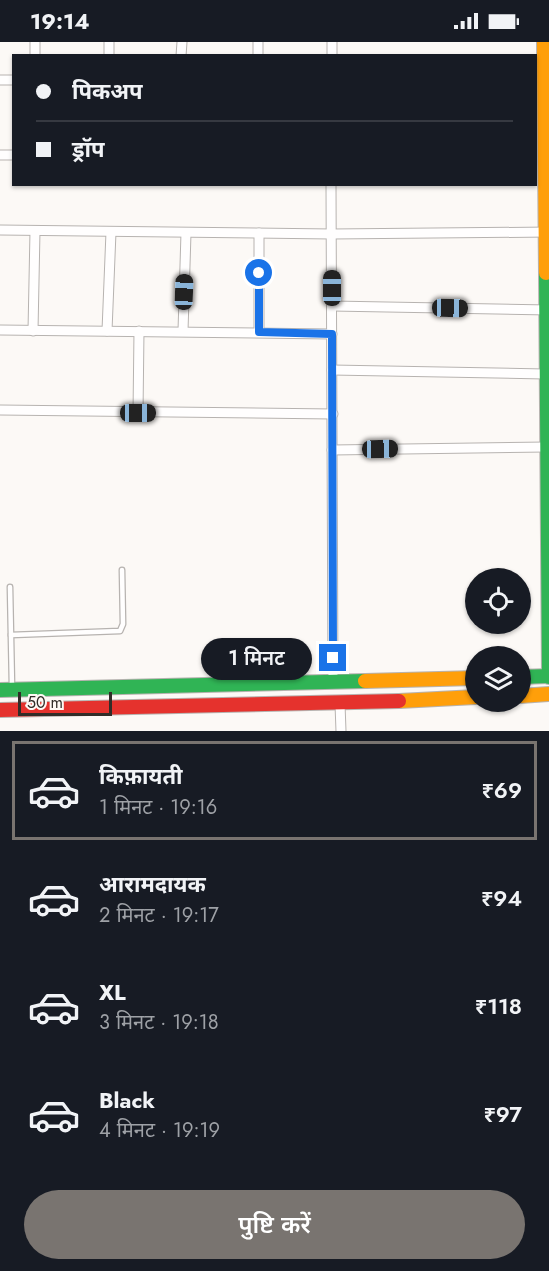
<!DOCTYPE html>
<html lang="hi">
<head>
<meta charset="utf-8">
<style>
	body { margin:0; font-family:Jost,"Noto Sans Devanagari",sans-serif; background:#20242c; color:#f1f3f6; height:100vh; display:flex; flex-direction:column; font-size:22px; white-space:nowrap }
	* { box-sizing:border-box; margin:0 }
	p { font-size:20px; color:#9ea1a6 }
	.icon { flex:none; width:33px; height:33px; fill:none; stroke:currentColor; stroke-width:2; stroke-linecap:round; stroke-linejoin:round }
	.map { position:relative; height:689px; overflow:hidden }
	.panel { display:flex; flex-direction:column; background:#171b24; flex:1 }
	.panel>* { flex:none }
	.banner { position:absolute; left:12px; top:12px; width:525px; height:132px; border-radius:0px; box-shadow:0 2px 4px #0004; display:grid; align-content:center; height:132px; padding:0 24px; background:#171b24 }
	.fabs { position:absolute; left:465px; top:526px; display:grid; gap:12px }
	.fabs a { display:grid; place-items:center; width:66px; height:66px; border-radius:50%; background:#171b24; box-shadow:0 2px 4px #0004; font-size:30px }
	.scale { position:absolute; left:18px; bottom:15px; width:94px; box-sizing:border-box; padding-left:6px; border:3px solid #322d28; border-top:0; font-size:16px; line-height:21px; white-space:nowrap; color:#322d28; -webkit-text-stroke:4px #fef9f4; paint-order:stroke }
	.end { position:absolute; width:27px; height:27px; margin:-14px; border:8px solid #1a73e8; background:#fff; box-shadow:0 0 0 3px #fff }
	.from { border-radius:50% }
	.bubble { position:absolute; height:42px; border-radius:21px; background:#171b24; box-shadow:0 2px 4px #0004; font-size:20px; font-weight:600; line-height:42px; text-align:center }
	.car { position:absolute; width:18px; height:36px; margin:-18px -9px; border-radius:8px; box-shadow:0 0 4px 2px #0007; background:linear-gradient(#222 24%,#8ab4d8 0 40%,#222 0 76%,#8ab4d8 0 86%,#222 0) }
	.banner b { display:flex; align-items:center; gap:21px; height:57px; font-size:22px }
	.banner b+b { border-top:2px solid #363941 }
	.banner i { width:15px; height:15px; background:#f1f3f6 }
	ul { padding:10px 0 0; list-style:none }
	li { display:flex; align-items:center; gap:18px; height:99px; margin:0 12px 9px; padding:0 12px; border:3px solid transparent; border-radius:0px }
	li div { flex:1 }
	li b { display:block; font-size:22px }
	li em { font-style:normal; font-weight:600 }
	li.active { border-color:#797470 }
	li>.icon { width:54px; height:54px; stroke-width:1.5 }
	.action { display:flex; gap:12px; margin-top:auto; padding:12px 24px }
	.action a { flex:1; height:69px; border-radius:36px; background:#797470; color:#fff; font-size:24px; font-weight:600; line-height:69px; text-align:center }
	.status { display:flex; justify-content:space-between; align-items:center; height:42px; padding:0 30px; background:#171b24; direction:ltr }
	.status svg { height:16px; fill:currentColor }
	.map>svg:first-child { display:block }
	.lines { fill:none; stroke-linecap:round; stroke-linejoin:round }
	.lane-casing { stroke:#b7b3b0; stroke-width:7 }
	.street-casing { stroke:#b7b3b0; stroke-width:11 }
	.fast-casing { stroke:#b7b3b0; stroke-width:16 }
	.slow-casing { stroke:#b7b3b0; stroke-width:16 }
	.jam-casing { stroke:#b7b3b0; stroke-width:16 }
	.lane { stroke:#fffefe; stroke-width:4.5 }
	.street { stroke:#fffefe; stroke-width:9 }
	.fast { stroke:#30b455; stroke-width:14 }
	.slow { stroke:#ff9f0a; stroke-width:14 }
	.jam { stroke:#e5322d; stroke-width:14 }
	.route { stroke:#1a73e8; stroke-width:8 }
</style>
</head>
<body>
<div class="status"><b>19:14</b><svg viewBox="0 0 49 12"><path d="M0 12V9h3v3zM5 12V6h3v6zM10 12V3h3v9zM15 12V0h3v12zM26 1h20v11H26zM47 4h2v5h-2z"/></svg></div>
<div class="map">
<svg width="549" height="689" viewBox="0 0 549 689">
	<rect width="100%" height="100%" fill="#fcf9f6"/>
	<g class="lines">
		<g class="lane-casing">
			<g id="lane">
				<path d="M10,545L12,645"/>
				<path d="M11,593L120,589L123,582L122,528"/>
			</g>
		</g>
		<g class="street-casing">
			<g id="street">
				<path d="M109,0V14"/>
				<path d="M258,0V14"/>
				<path d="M35,14V0"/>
				<path d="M181,14L182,0"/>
				<path d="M332,14V0"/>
				<path d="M0,38H14"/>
				<path d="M0,113H14"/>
				<path d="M331,142L333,639"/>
				<path d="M0,188L332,192L549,190"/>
				<path d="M259,191V290"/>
				<path d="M332,264L549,268"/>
				<path d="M0,288L332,292"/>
				<path d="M33,289L35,189"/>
				<path d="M107,289L111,190"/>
				<path d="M183,289L186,191"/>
				<path d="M332,328L545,332"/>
				<path d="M0,368L333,372"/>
				<path d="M138,371L139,289"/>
				<path d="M332,408L546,405"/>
				<path d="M340,662L341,689"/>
			</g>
		</g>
		<g class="fast-casing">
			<g id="fast">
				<path d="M546,231L549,635"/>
				<path d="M520,635L549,634"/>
				<path d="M0,648L365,639"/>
			</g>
		</g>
		<g class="slow-casing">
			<g id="slow">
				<path d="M544,0L546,231"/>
				<path d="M365,639L476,636"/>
				<path d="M520,654L549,652"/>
				<path d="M399,659L476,655"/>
			</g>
		</g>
		<g class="jam-casing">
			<path id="jam" d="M0,668L399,659"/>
		</g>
		<use href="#lane" class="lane"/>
		<use href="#street" class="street"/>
		<use href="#fast" class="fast"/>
		<use href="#slow" class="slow"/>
		<use href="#jam" class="jam"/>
	</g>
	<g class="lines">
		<path class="route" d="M259,231V290L332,292L333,616"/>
	</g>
</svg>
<div class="fabs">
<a><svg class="icon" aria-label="locate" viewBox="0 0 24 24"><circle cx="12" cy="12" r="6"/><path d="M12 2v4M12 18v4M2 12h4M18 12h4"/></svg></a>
<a><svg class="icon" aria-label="layers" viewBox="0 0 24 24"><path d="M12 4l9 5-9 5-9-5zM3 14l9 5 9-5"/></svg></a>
</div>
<div class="scale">50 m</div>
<i class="end from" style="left:259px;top:231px"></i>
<i class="end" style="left:333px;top:616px"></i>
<div class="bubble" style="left:201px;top:596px;width:111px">1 मिनट</div>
<i class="car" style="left:332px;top:246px;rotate:0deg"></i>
<i class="car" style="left:184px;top:250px;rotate:2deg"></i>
<i class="car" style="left:450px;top:266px;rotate:91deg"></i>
<i class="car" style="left:138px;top:371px;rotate:90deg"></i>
<i class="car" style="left:380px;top:407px;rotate:89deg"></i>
<div class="banner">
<b><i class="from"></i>पिकअप</b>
<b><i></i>ड्रॉप</b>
</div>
</div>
<section class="panel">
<ul>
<li class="active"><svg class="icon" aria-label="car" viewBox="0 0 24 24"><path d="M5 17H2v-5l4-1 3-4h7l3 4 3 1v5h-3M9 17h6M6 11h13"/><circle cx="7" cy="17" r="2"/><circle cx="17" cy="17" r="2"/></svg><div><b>किफ़ायती</b><p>1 मिनट · 19:16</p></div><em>₹69</em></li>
<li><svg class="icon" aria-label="car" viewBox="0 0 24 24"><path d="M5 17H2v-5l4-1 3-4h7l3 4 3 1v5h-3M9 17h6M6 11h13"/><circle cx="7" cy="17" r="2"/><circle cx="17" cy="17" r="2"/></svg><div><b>आरामदायक</b><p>2 मिनट · 19:17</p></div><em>₹94</em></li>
<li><svg class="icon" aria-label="car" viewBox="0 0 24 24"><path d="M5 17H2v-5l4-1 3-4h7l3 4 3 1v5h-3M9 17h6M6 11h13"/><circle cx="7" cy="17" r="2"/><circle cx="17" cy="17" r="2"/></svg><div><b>XL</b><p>3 मिनट · 19:18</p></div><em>₹118</em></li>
<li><svg class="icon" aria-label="car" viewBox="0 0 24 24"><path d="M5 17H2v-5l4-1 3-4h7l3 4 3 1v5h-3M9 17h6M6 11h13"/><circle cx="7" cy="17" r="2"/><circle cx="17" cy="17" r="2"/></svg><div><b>Black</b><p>4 मिनट · 19:19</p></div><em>₹97</em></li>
</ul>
<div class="action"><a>पुष्टि करें</a></div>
</section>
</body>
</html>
